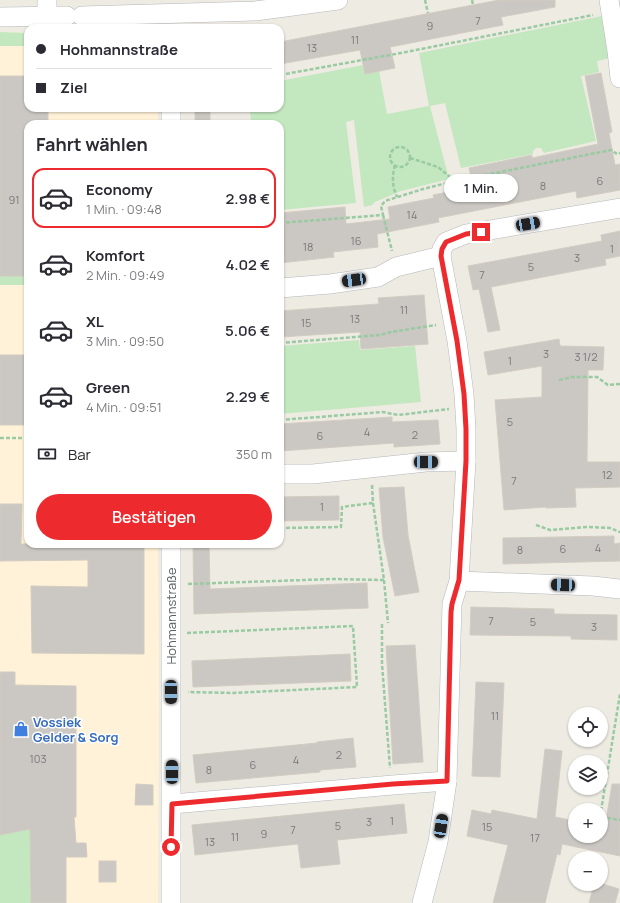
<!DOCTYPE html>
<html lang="de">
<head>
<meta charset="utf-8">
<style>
	body { margin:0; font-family:Manrope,sans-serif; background:#f7f7f7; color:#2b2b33; height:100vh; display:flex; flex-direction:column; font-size:15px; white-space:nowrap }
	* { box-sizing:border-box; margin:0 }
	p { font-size:13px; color:#7c7c81 }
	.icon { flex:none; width:22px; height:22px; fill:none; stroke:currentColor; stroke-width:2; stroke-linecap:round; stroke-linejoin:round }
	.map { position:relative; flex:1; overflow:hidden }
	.panel { position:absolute; left:24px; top:120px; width:260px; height:428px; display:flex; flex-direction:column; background:#fff; border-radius:12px; box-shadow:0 1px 3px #0004 }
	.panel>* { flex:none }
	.hud { position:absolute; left:24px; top:24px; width:260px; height:88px; border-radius:12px; box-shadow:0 1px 3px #0004; display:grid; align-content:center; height:88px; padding:0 12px; background:#fff }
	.tools { position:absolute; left:568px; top:707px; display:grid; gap:8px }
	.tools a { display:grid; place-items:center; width:40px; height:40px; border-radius:50%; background:#fff; box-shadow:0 1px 3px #0004; font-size:20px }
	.end { position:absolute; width:18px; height:18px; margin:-9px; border:5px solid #ed2b2e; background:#fff; box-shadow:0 0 0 2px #fff }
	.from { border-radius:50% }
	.bubble { position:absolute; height:28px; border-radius:14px; background:#fff; box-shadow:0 1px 3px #0004; font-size:13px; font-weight:600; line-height:28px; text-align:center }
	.car { position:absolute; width:12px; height:24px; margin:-12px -6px; border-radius:5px; box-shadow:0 0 3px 1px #0007; background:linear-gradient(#222 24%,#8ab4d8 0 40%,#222 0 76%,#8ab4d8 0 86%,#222 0) }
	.hud b { display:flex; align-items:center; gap:14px; height:38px; font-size:15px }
	.hud b+b { border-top:1px solid #e1e1e2 }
	.hud i { width:10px; height:10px; background:#2b2b33 }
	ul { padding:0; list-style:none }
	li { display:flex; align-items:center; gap:12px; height:60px; margin:0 8px 6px; padding:0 4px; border:2px solid transparent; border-radius:12px }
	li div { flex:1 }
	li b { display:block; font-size:15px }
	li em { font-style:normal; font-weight:600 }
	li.active { border-color:#ed2b2e }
	li>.icon { width:36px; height:36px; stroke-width:1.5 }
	h2 { padding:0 12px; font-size:18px; line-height:48px }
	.pay { display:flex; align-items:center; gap:10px; height:44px; padding:0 12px; font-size:15px }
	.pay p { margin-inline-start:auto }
	.primary-button { display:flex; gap:8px; margin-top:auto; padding:8px 12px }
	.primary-button a { flex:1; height:46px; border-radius:24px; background:#ed2b2e; color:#fff; font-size:16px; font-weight:600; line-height:46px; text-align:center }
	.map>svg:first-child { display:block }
	.commercial { fill:#fff2d8 }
	.green { fill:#c3e7bf }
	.building { fill:#cbc7c2; stroke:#d3ccc1 }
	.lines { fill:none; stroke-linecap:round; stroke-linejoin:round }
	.minor-casing { stroke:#b4b7bb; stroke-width:20 }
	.path { stroke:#99caa2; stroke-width:2.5; stroke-dasharray:4 2; stroke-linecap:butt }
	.minor { stroke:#fff; stroke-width:19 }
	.route { stroke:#ed2b2e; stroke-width:5 }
	.labels { text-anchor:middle; stroke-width:3; stroke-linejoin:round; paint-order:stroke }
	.number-label { font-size:11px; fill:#777a7c }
	.street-label { font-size:13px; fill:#5b6064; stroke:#fff }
	.shop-label { font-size:13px; font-weight:bold; fill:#366cbe; stroke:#fff; text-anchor:start }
</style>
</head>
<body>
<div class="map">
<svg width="620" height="903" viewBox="0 0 620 903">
	<rect width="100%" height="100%" fill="#eeebe3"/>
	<path class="commercial" d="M0,32L28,33V108H158V124H28V544H158L159,669L158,903H31L0,835Z"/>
	<g class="green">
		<path d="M602,16L610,58L597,61L599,72L581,76L596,141L544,153L541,148H536L533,151V154L461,168L445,103L430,106L449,179L401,191L375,202L372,205L364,207L354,120L346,122L356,203L280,210V124H251L250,108H280V81L363,65L365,74L379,71L387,114L429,106L419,53Z"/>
		<path d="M0,32L28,33V46H0Z"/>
		<rect x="0" y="276" width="28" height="9"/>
		<path d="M359,340L360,350L415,346L421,402L280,414V346Z"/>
		<path d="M30,829L31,903H0V835Z"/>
	</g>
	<g class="building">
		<path d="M499,0H555V7L501,17L503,25L390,47L395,68L365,74L360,50L280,64V42Z"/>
		<path d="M601,73L612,132L609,133L615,165L620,164V190L577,198L576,191L438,218L439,222L377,234L378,247L333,252L334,257L280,263V213L345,207L346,224L390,219L388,207L434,198L433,195L473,187L469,168L532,155V158L598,144L585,76Z"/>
		<path d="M0,76H28V108H48V124H28V276H0Z"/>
		<rect x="195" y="108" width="15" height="16"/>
		<path d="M620,231V256L605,259L606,265L491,287L500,330L488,332L479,289L473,290L468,266L602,241L601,235Z"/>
		<path d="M424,295L428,344L361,349L360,332L280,337V311L379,304L378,298Z"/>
		<path d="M559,339L560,346L604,347L603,370H588L587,462H620V487L575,488L576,507L546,508V507L504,510L495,400L542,397V366L488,375L484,352Z"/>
		<rect x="0" y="355" width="28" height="70"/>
		<path d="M392,417V422L438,420L440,444L394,447V443L280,451V424Z"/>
		<path d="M404,487L408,535L419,592L395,596L383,537L379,488Z"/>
		<path d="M339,496V520L280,521V497Z"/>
		<path d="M0,504H22L21,544H144V654L32,653L31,586L88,587V560L0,561Z"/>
		<path d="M614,536V544L620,543V561L503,564V538Z"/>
		<path d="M193,544H209L210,589L367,583L368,608L194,614Z"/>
		<path d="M471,607L554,609V614L617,615V640L571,639V636L470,635Z"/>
		<path d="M415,645L423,762L393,764L386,646Z"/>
		<path d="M350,654L351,681L193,687L192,661Z"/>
		<path d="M0,672H15V685L76,686V817H74L76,843H86L87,857H66V903H31L30,829L0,835Z"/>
		<path d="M476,682L504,683L500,777L472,776Z"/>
		<path d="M353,738L356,767L320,770V772L196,783L193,755L317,743V742Z"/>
		<path d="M545,749L562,751L555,817L575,821V836H601V826L605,827L612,784H620V856L562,844L560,855L557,854L545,903H493L508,845L467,836L472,810L491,814L492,810L537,819Z"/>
		<path d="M136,784L153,785V805H135Z"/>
		<path d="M404,804L407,833L337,840L340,864L301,868L298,844L195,855L192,825Z"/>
		<rect x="99" y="861" width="17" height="21"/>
		<path d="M594,884H603L619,889L615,903H589Z"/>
	</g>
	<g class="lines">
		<g class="minor-casing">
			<g id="minor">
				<path d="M609,0L617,51L620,78"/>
				<path d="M47,16V0"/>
				<path d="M82,16L255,11L338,0"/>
				<path d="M0,17L67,16"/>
				<path d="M171,108V124"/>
				<path d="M280,288L330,284L378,277L396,267L441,256"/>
				<path d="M280,474H313L426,462L466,461"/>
				<path d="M171,544V903"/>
				<path d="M459,581L593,586L620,589"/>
				<path d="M172,804L393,785L447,781"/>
				<path d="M422,903L438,842L447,781L452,604L459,581L466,461V429L464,394L457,341L441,256L442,249L446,242L466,234L620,208"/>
			</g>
		</g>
		<g class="path">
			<path d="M425,0L428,13"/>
			<path d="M472,0L473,5"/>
			<path d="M280,75L401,53L593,15"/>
			<circle cx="400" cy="157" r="10"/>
			<path d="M410,158L438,167L455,181"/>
			<path d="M395,165C392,176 392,186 397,197"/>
			<path d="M383,215L392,251"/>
			<path d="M280,223L383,215L381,206L385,201L423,189L455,181L611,150L617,154L620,153"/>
			<path d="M280,343L380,335L391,332L436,325"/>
			<path d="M559,380L572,377H597L608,385L620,384"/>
			<path d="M280,420L383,412L398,415L449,409"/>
			<path d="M0,438H28"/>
			<path d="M372,485L373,503L384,580L388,623"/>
			<path d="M536,525L550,530L587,527L610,528L620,532"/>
			<path d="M280,528L341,527L342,507L373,503"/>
			<path d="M188,584L333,579L384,580"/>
			<path d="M382,624V664L390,768"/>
			<path d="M187,633L353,626L357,687L232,693L188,692"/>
			<path d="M601,811L620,694"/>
			<path d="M601,817L620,820"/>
		</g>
		<use href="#minor" class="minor"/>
	</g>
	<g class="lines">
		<path class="route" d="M171,847L172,804L393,784L447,781L451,612L452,604L459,580L466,461V429L464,394L457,341L441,256L442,249L446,242L466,234L481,232"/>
	</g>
	<defs>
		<g id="shop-bare" transform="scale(1.2)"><path d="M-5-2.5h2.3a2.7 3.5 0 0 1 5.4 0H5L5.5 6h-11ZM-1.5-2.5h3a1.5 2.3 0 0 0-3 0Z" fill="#3f7fe0" stroke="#fff" stroke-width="2.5" paint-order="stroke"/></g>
	</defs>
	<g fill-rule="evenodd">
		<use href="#shop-bare" x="21" y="729"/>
	</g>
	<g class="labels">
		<g class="number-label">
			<text x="478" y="25">7</text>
			<text x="430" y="30">9</text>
			<text x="355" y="44">11</text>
			<text x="312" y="52">13</text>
			<text x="600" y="185">6</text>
			<text x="543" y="190">8</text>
			<text x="14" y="204">91</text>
			<text x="412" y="219">14</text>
			<text x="356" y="245">16</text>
			<text x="308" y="251">18</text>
			<text x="612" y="253">1</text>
			<text x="577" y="262">3</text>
			<text x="531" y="271">5</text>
			<text x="482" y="279">7</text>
			<text x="404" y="314">11</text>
			<text x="355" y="323">13</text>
			<text x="306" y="327">15</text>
			<text x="546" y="358">3</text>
			<text x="586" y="361">3 1/2</text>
			<text x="510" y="365">1</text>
			<text x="510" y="426">5</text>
			<text x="367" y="436">4</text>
			<text x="415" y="439">2</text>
			<text x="320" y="440">6</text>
			<text x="607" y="479">12</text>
			<text x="514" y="485">7</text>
			<text x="322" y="511">1</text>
			<text x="598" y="552">4</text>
			<text x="563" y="553">6</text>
			<text x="520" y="554">8</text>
			<text x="491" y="625">7</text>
			<text x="533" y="626">5</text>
			<text x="594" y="631">3</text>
			<text x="495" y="720">11</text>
			<text x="339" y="759">2</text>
			<text x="38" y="763">103</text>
			<text x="296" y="764">4</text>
			<text x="253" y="769">6</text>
			<text x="209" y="774">8</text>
			<text x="392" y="825">1</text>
			<text x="369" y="826">3</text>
			<text x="338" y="830">5</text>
			<text x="487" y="831">15</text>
			<text x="293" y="834">7</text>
			<text x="264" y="838">9</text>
			<text x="235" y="841">11</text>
			<text x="535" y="842">17</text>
			<text x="210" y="846">13</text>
		</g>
		<g class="street-label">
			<text transform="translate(171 616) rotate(-90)" y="5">Hohmannstraße</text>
		</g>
		<g class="shop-label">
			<text x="33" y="727">Vossiek<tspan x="33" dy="15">Gelder &amp; Sorg</tspan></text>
		</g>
	</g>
</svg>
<div class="tools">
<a><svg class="icon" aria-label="locate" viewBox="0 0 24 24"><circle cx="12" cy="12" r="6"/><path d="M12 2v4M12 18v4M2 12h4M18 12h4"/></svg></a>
<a><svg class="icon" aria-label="layers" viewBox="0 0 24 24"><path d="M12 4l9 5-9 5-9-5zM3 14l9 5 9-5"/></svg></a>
<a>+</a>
<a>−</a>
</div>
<i class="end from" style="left:171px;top:847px"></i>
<i class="end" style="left:481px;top:232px"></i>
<div class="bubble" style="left:444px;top:174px;width:74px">1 Min.</div>
<i class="car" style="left:528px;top:224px;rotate:80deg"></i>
<i class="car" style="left:354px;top:280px;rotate:262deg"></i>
<i class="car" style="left:426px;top:462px;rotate:90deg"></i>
<i class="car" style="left:563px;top:585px;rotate:272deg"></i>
<i class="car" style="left:171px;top:692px;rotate:180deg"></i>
<i class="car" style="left:172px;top:772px;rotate:0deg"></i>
<i class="car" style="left:441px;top:826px;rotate:9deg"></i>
<div class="hud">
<b><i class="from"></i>Hohmannstraße</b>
<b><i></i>Ziel</b>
</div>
<section class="panel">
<h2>Fahrt wählen</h2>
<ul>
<li class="active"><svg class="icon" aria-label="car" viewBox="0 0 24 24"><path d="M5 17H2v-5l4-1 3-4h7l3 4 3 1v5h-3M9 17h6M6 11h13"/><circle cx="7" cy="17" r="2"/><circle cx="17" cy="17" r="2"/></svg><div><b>Economy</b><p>1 Min. · 09:48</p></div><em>2.98 €</em></li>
<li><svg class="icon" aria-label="car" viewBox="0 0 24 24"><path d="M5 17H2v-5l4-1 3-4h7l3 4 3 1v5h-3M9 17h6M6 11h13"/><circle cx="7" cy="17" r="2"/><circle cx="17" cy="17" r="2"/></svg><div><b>Komfort</b><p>2 Min. · 09:49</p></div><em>4.02 €</em></li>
<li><svg class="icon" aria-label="car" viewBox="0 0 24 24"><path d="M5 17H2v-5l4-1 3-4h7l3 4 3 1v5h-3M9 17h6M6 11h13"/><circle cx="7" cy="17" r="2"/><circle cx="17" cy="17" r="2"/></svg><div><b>XL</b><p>3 Min. · 09:50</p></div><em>5.06 €</em></li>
<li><svg class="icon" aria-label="car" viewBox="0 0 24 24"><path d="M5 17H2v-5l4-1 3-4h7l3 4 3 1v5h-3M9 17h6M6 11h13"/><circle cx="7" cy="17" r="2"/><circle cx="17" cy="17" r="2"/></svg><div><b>Green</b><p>4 Min. · 09:51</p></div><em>2.29 €</em></li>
</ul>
<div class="pay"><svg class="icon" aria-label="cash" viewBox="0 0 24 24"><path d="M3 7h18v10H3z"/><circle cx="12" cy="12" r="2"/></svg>Bar<p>350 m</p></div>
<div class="primary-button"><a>Bestätigen</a></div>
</section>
</div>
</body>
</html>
